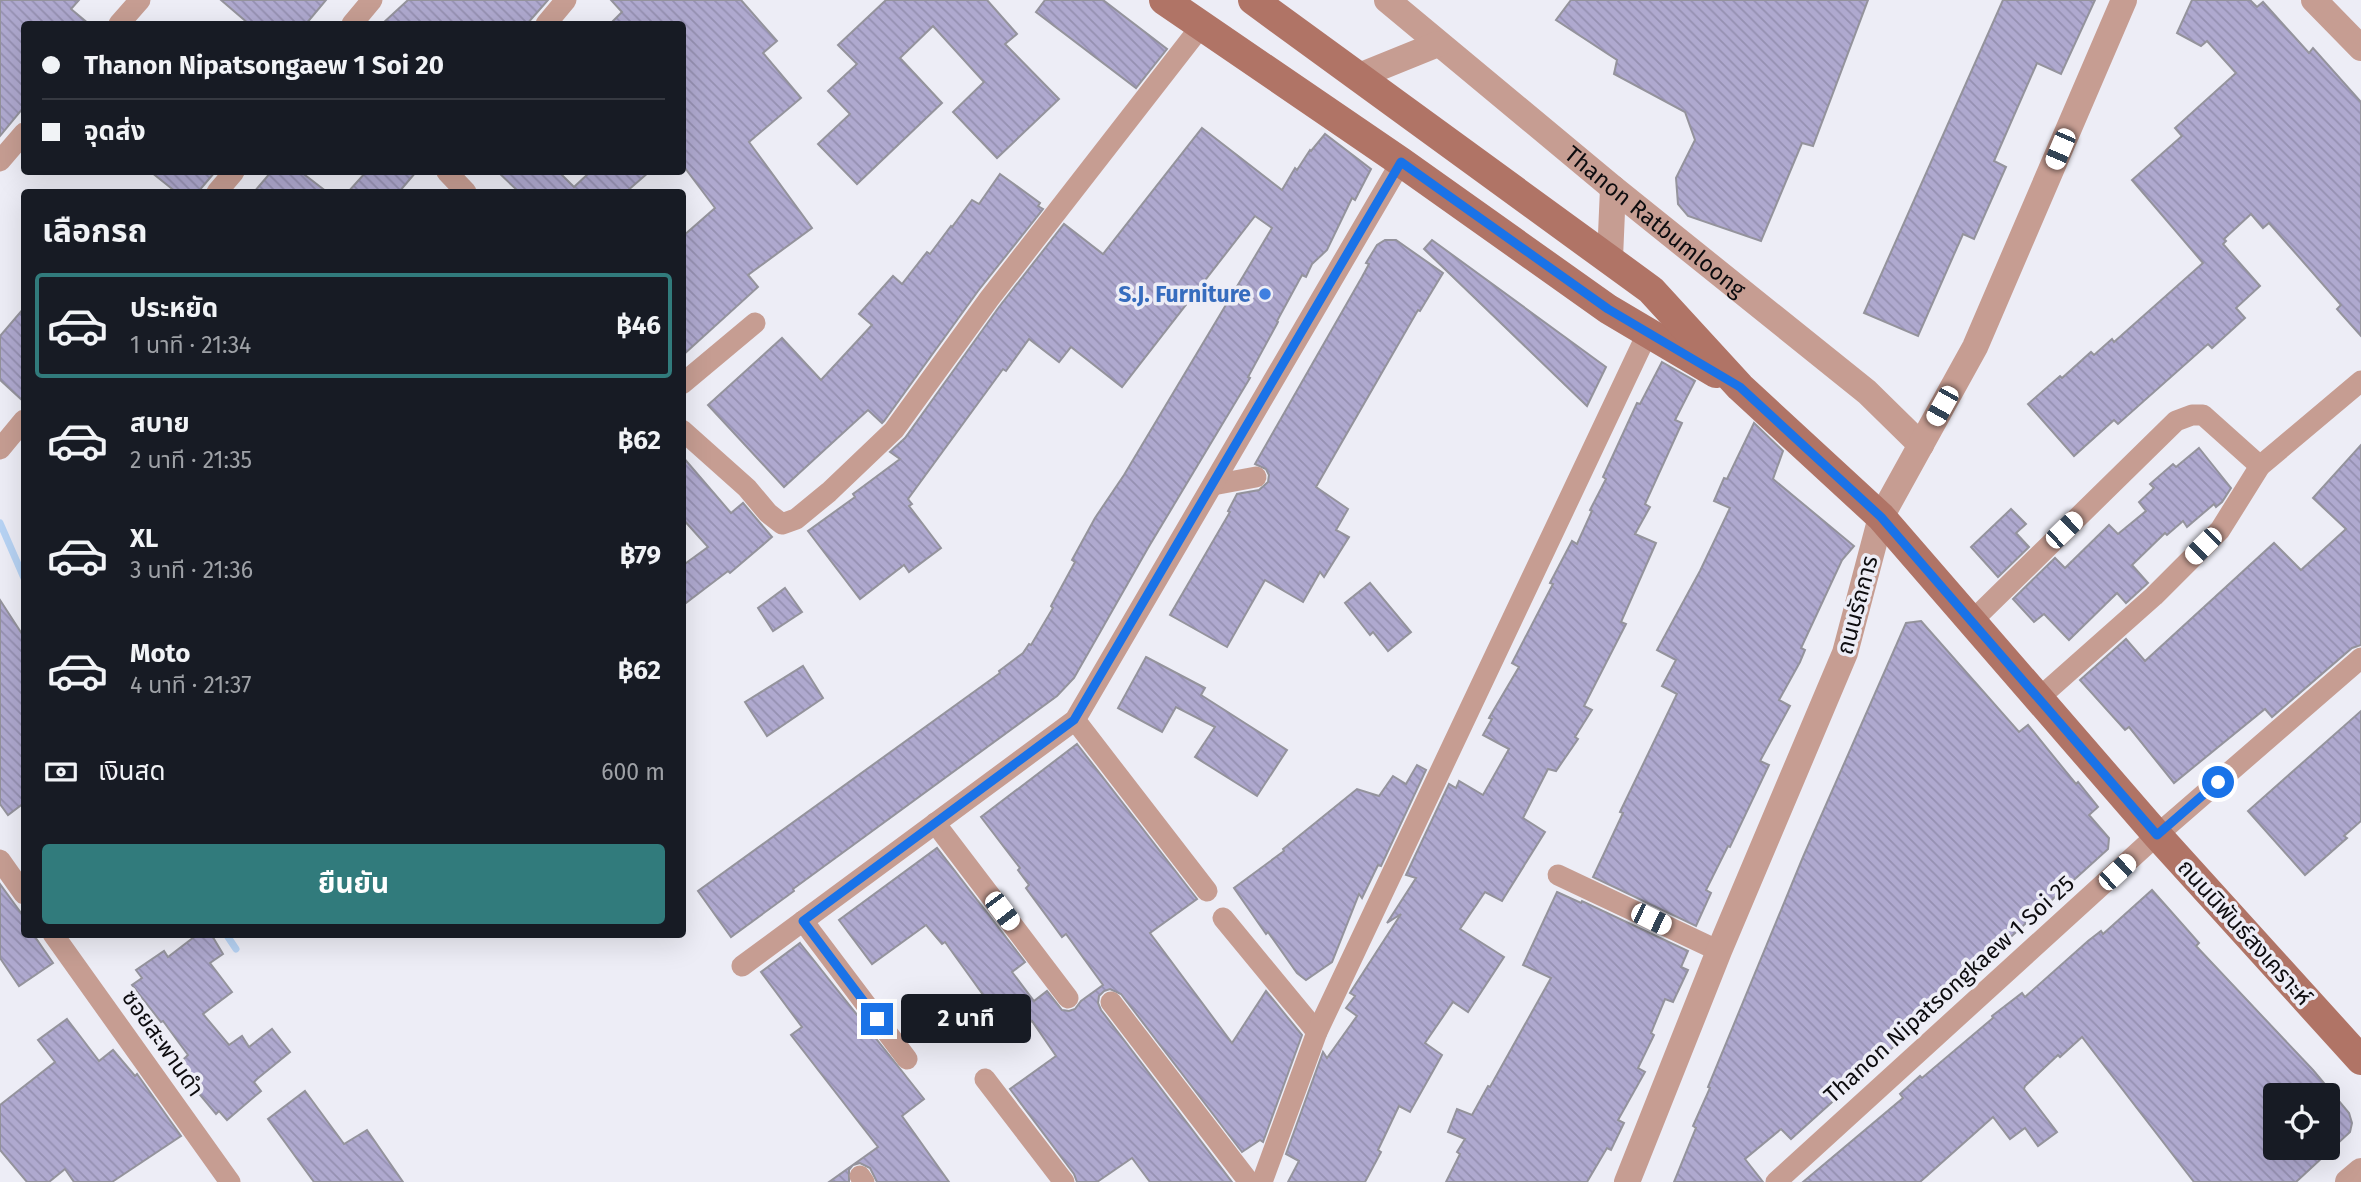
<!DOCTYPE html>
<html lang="th">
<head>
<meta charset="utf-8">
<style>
	body { margin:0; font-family:"Fira Sans","Noto Sans Thai",sans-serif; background:#242831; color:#f1f3f6; height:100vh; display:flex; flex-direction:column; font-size:26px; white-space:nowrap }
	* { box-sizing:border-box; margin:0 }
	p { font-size:23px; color:#9ea1a6 }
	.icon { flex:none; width:38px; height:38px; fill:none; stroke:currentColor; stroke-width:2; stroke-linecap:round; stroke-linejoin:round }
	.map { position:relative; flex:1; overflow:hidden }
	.drawer { position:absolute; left:21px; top:189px; width:665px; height:749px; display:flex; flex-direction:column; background:#171b24; border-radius:7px; box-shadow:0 7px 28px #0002 }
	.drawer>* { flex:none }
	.guide { position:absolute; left:21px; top:21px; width:665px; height:154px; border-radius:7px; box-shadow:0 7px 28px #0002; display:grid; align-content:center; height:154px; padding:0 21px; background:#171b24 }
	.buttons { position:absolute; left:2263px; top:1083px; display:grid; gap:14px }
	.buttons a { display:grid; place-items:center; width:77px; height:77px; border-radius:7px; background:#171b24; box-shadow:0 7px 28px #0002; font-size:35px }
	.end { position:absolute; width:32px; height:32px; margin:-16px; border:9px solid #1a73e8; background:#fff; box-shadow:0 0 0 4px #fff }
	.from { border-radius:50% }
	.bubble { position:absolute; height:49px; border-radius:7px; background:#171b24; box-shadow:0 7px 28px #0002; font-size:23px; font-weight:700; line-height:49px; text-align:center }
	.car { position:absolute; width:21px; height:42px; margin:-21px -10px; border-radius:9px; box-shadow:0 0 5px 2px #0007; background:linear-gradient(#fff 24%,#345 0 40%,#fff 0 76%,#345 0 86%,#fff 0) }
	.guide b { display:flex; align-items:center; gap:24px; height:66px; font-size:26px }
	.guide b+b { border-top:2px solid #363941 }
	.guide i { width:18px; height:18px; background:#f1f3f6 }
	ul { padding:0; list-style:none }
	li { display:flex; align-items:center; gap:21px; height:105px; margin:0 14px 10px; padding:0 7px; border:4px solid transparent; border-radius:7px }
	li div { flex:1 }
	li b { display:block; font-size:26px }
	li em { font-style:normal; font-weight:700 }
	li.on { border-color:#317b7c }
	li>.icon { width:63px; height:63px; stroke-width:1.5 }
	h2 { padding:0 21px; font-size:32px; line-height:84px }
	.pay { display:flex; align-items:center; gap:18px; height:77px; padding:0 21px; font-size:26px }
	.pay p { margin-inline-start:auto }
	.primary-button { display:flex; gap:14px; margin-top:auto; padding:14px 21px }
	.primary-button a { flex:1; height:80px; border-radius:7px; background:#317b7c; color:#fff; font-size:28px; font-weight:700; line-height:80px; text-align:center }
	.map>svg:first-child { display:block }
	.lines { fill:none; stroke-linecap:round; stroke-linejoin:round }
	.stream { stroke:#b7d3f4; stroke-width:7 }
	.building { fill:url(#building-back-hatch); stroke:#94939c; stroke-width:2; fill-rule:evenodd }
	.minor { stroke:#c69d92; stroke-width:21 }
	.tertiary { stroke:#c69d92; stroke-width:26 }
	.secondary { stroke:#b07466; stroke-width:30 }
	.route { stroke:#1a73e8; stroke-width:9 }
	.shop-dot { fill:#3f7fe0; stroke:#ededf6; stroke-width:2.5 }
	.labels { text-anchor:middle; stroke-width:7; stroke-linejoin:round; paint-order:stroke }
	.street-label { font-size:23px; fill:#0d0c0f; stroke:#ededf6 }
	.shop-label { font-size:23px; font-weight:bold; fill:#366cbe; stroke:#ededf6; text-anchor:end }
</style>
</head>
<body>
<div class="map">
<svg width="2361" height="1182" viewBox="0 0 2361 1182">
	<defs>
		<pattern id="building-back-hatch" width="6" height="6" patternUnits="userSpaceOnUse" patternTransform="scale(1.75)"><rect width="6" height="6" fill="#afa9cf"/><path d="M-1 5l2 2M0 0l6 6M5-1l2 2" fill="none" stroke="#9590b1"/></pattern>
	</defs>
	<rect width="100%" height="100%" fill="#ededf6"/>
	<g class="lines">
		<g class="stream">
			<path d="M0,523L24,578"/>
			<path d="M226,934L236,949"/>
		</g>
	</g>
	<g class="building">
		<path d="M0,0H79L71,9L89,24H24V107L0,136Z"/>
		<path d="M221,0H326L306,24H249Z"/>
		<path d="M408,0H548L527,24H382Z"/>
		<path d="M611,0H741L777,41L763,53L801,98L749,142L812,228L748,275L758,287L682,356V237L715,208L682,164V24H610L622,12Z"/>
		<path d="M886,0H987L1017,34L1005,44L1059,99L997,158L953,112L984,82L933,26L900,58L942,103L857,184L818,144L850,114L828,91L857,64L838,45Z"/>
		<path d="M1045,0H1103L1167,49L1136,88L1036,12Z"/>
		<path d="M1571,0H1868L1813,146L1802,143L1761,241L1688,216L1678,204L1676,178L1695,140L1685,112L1614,74L1617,60L1556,20Z"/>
		<path d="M2003,0H2095L2061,74L2037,63L1994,161L2006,167L1974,239L1963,234L1918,336L1864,313Z"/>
		<path d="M2192,0H2250L2257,7L2263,2L2309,53L2313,48L2361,102V336L2337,309L2341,305L2269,223L2263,228L2251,214L2224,239L2226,241L2223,244L2260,286L2236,308L2245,318L2212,348L2208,344L2118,424L2114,420L2074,456L2028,404L2060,376L2062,378L2091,352L2094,355L2112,339L2114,342L2203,263L2132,180L2182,136L2175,128L2236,73L2207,41L2201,46L2177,33Z"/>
		<path d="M1202,128L1282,190L1295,168L1297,170L1310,150L1311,151L1325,134L1371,169L1355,200L1352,198L1327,250L1312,264L1306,277L1302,275L1277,321L1278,322L1248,377L1250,378L1148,548L1074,678L1057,696L793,889L794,891L731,937L698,891L1000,673L999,671L1023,653L1029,644L1031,645L1053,608L1051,606L1075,562L1072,560L1095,518L1124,475L1272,228L1255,216L1122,387L1071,347L1059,362L1029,339L1006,371L1003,369L908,499L912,504L909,506L941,548L909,572L904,565L860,599L808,531L855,497L853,494L900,459L890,452L905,438L999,307L1064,224L1103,254Z"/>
		<path d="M151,172H215L198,192H176Z"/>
		<path d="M271,172H301L327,192H254Z"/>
		<path d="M366,172H416L399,192H348Z"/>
		<path d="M498,172H559L574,187L590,172H649L626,192H519Z"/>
		<path d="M1000,174L1040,203L1038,206L1043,209L978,291L884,421L882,423L868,410L784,487L708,405L782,338L821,380L872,325L859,314L893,276L902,284L927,252L930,254L951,226L952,227L972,200L979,204Z"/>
		<path d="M1385,240H1396L1443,273L1420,311L1418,310L1316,487L1348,509L1336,530L1349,537L1324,577L1320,572L1303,602L1265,580L1227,647L1170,615L1230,512L1228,511L1237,494L1259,490L1268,482L1269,475L1266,469L1255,464L1362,277L1369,264L1366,263L1377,245Z"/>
		<path d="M1432,240L1606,367L1587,406L1424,249Z"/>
		<path d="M24,308V402L0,380V336Z"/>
		<path d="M1662,362L1695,381L1675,420L1682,423L1645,504L1650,507L1635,534L1656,543L1621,622L1626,624L1584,706L1592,710L1575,737L1578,739L1556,771L1548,769L1523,818L1545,832L1502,901L1485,892L1460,929L1504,957L1468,1012L1453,1002L1425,1043L1442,1055L1410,1112L1399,1106L1378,1150L1381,1152L1365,1182H1288L1299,1161L1286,1154L1323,1052L1327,1058L1357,1016L1346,1008L1355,996L1350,993L1401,914L1387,923L1416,878L1406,875L1449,784L1456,788L1459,781L1483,795L1509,749L1483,735L1492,719L1489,718L1519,667L1512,663L1553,584L1550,583L1572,541L1577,544L1592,511L1590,510L1606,479L1603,477L1637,403L1640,404Z"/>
		<path d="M1754,423L1783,451L1773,479L1854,546L1842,560L1801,648L1805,650L1800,662L1779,700L1790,706L1760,761L1769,765L1730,847L1728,846L1706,890L1711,893L1696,926L1593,877L1623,813L1620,812L1677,694L1662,686L1676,660L1657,650L1700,571L1730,508L1714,501L1724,478L1727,479Z"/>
		<path d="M2361,445V645L2352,648L2272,717L2265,709L2174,783L2129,727L2125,730L2080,680L2126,639L2145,661L2274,543L2301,570L2346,529L2313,498Z"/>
		<path d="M2199,448L2231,488L2222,502L2216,507L2214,504L2187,527L2183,521L2167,535L2165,533L2132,565L2148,583L2126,603L2117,593L2069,640L2044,614L2034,622L2013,599L2055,558L2065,568L2109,525L2118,534L2146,511L2139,502L2154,488L2150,484L2173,464L2176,467Z"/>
		<path d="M682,456L731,513L743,503L772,537L730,573L728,571L682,606V566L708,547L682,518Z"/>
		<path d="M2011,509L2026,524L2016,533L2029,547L1998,577L1971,547Z"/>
		<path d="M1370,583L1411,632L1388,651L1373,632L1370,635L1345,603Z"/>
		<path d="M785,588L802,612L773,631L758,608Z"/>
		<path d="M0,600L24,637V803L8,815L0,804Z"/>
		<path d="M1921,621L2019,732L2028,725L2076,784L2078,782L2098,807L2089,815L2109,838L2108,849L1929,1011L1931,1013L1791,1139L1781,1129L1745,1159L1763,1182H1674L1696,1128L1693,1126L1710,1088L1708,1087L1803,857L1906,623Z"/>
		<path d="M1146,657L1205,688L1201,695L1287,750L1257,796L1195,757L1215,727L1176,707L1162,732L1118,708Z"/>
		<path d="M803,666L823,698L767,736L745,702Z"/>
		<path d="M2361,711V821L2344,836L2347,838L2305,875L2248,811Z"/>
		<path d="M1077,744L1197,899L1150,933L1232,1043L1266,991L1302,1035L1263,1142L1260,1140L1242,1152L1121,994L1110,989L1104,991L1099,996L1098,1003L1101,1010L1232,1182H1150L1132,1158L1097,1182H1077L1074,1174L1010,1089L1056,1056L1032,1021L1012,1035L945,942L942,944L926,925L872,964L839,920L937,848L1025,962L1012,972L1034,1001L1047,991L1062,1010L1069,1011L1075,1009L1081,1001L1103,985L1066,934L1062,937L1026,888L1029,885L1018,870L1020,868L981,817Z"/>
		<path d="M1417,765L1426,770L1381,866L1378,865L1362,898L1359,894L1332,962L1306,980L1297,973L1268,932L1266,934L1234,888L1284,851L1283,849L1357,789L1379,796L1393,776L1406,784Z"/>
		<path d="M0,884L24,917V934H33L53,963L19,986L0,958Z"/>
		<path d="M2152,890L2199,943L2196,946L2313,1070L2349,1113L2352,1123L2350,1132L2296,1182H2194L2082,1037L2060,1057L2058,1055L2025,1086L2024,1089L2057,1132L2038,1146L2025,1128L2010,1139L1993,1117L1920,1182H1803L1903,1098L1900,1094L1920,1076L1922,1078L1993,1018L1992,1016L2022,993L2025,997L2088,941L2101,931L2103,934ZM2275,1096H2328V1148H2275Z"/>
		<path d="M1557,892L1581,903L1582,901L1688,951L1681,967L1688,970L1673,1002L1665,999L1651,1033L1654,1035L1638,1068L1645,1072L1618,1120L1624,1123L1611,1150L1607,1148L1587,1182H1446L1460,1154L1457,1152L1465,1139L1448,1132L1457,1109L1472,1115L1488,1086L1490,1087L1551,978L1523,965Z"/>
		<path d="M198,934H211L223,954L210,963L232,992L203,1014L229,1045L242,1036L249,1047L272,1029L290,1052L257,1079L254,1082L261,1091L227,1120L219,1111L216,1114L176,1066L188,1055L163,1021L161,1022L132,985L142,978L136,970L164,951L168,957Z"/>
		<path d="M800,943L924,1099L902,1116L949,1182H877L870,1168L860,1163L853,1165L849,1170V1182H829L878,1147L791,1035L802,1027L761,972Z"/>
		<path d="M67,1019L99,1061L113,1050L135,1076L137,1074L181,1136L112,1182H74L65,1169L49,1182H27L0,1150V1105L55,1062L38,1040Z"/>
		<path d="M305,1091L344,1144L367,1130L403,1182H314L268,1119Z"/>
	</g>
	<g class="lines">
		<g class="minor">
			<path d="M119,24L140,0"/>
			<path d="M352,24L372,0"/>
			<path d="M546,24L566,0"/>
			<path d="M0,161L24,133"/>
			<path d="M447,172L466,192"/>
			<path d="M217,192L234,172"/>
			<path d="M682,384L755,323"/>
			<path d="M682,430L747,488L768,513L782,524L796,519L829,492L894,430L989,299L1202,25"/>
			<path d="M0,449L24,420"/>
			<path d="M1213,485L1256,477"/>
			<path d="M1971,622L2176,421L2192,415H2203L2260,466"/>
			<path d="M2039,698L2154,596L2220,530L2260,466L2361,381"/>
			<path d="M1075,720L1207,891"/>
			<path d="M935,823L1068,998"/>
			<path d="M0,860L24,894"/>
			<path d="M1558,875L1719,951"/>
			<path d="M1223,918L1317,1032"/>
			<path d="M803,921L907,1059"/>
			<path d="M53,934L230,1182"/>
			<path d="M742,966L1075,720L1401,162"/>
			<path d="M1111,1002L1249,1182"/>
			<path d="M985,1079L1064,1182"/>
			<path d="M860,1176L864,1182"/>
			<path d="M1262,1182L1317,1032L1647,334"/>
			<path d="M1776,1182L2157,835L2361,658"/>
		</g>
		<g class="tertiary">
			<path id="s1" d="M1387,0L1613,188L1867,392L1921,445"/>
			<path d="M2314,0L2361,48"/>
			<path d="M1359,76L1438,44"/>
			<path d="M1610,258L1613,188"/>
			<path d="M1627,1182L1719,951L1845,653L1881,517L1975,347L2124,0"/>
			<path d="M2348,1182L2361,1171"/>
		</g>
		<g class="secondary">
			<path d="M1164,0L1401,162L1608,309L1716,373"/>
			<path d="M1253,0L1651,290L1740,387L1881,517L2157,835L2361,1060"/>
		</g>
	</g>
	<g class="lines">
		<path class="route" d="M877,1019L803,921L1074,720L1401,162L1608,309L1740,387L1881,517L2157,835L2218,782"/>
	</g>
	<circle class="shop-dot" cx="1265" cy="294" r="7"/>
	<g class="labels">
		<g class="street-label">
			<text dy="8" stroke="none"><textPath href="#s1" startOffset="348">Thanon Ratbumloong</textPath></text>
			<text transform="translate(1857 605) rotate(-75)" y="8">ถนนรัถการ</text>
			<text transform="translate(2245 932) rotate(48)" y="8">ถนนนิพันธ์สงเคราะห์</text>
			<text transform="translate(1949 989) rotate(-42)" y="8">Thanon Nipatsongkaew 1 Soi 25</text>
			<text transform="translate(163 1043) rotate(55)" y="8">ซอยสะพานดำ</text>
		</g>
		<g class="shop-label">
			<text x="1251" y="302">S.J. Furniture</text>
		</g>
	</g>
</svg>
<div class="buttons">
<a><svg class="icon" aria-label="locate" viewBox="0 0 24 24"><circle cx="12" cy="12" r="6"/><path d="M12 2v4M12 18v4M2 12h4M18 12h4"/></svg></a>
</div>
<i class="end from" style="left:2218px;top:782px"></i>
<i class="end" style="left:877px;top:1019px"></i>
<div class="bubble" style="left:901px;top:994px;width:130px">2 นาที</div>
<i class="car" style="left:2060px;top:149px;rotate:203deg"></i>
<i class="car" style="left:1942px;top:406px;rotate:209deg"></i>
<i class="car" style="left:2064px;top:530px;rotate:46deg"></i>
<i class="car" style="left:2203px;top:546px;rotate:225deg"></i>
<i class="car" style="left:2117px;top:872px;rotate:47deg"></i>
<i class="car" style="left:1002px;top:911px;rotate:143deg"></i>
<i class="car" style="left:1651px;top:919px;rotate:116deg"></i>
<div class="guide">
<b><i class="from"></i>Thanon Nipatsongaew 1 Soi 20</b>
<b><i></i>จุดส่ง</b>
</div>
<section class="drawer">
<h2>เลือกรถ</h2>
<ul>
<li class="on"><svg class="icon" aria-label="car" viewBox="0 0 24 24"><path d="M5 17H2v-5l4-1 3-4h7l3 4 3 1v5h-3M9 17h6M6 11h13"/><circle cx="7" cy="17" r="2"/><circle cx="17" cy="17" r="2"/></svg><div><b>ประหยัด</b><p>1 นาที · 21:34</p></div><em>฿46</em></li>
<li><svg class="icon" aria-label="car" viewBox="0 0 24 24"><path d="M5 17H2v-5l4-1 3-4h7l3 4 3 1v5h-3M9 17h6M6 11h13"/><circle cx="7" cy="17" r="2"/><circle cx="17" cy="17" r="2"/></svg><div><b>สบาย</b><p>2 นาที · 21:35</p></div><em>฿62</em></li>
<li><svg class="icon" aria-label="car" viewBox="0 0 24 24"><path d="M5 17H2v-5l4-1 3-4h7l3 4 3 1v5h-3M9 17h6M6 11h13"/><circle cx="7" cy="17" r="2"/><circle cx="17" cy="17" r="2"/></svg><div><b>XL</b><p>3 นาที · 21:36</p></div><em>฿79</em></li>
<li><svg class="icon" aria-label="car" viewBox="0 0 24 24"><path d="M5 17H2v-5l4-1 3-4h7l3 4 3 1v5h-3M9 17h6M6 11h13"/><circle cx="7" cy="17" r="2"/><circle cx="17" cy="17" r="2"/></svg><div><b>Moto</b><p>4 นาที · 21:37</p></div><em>฿62</em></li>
</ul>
<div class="pay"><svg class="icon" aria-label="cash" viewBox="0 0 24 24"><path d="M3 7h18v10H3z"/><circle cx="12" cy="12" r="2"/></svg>เงินสด<p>600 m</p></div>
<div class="primary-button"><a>ยืนยัน</a></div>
</section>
</div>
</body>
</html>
